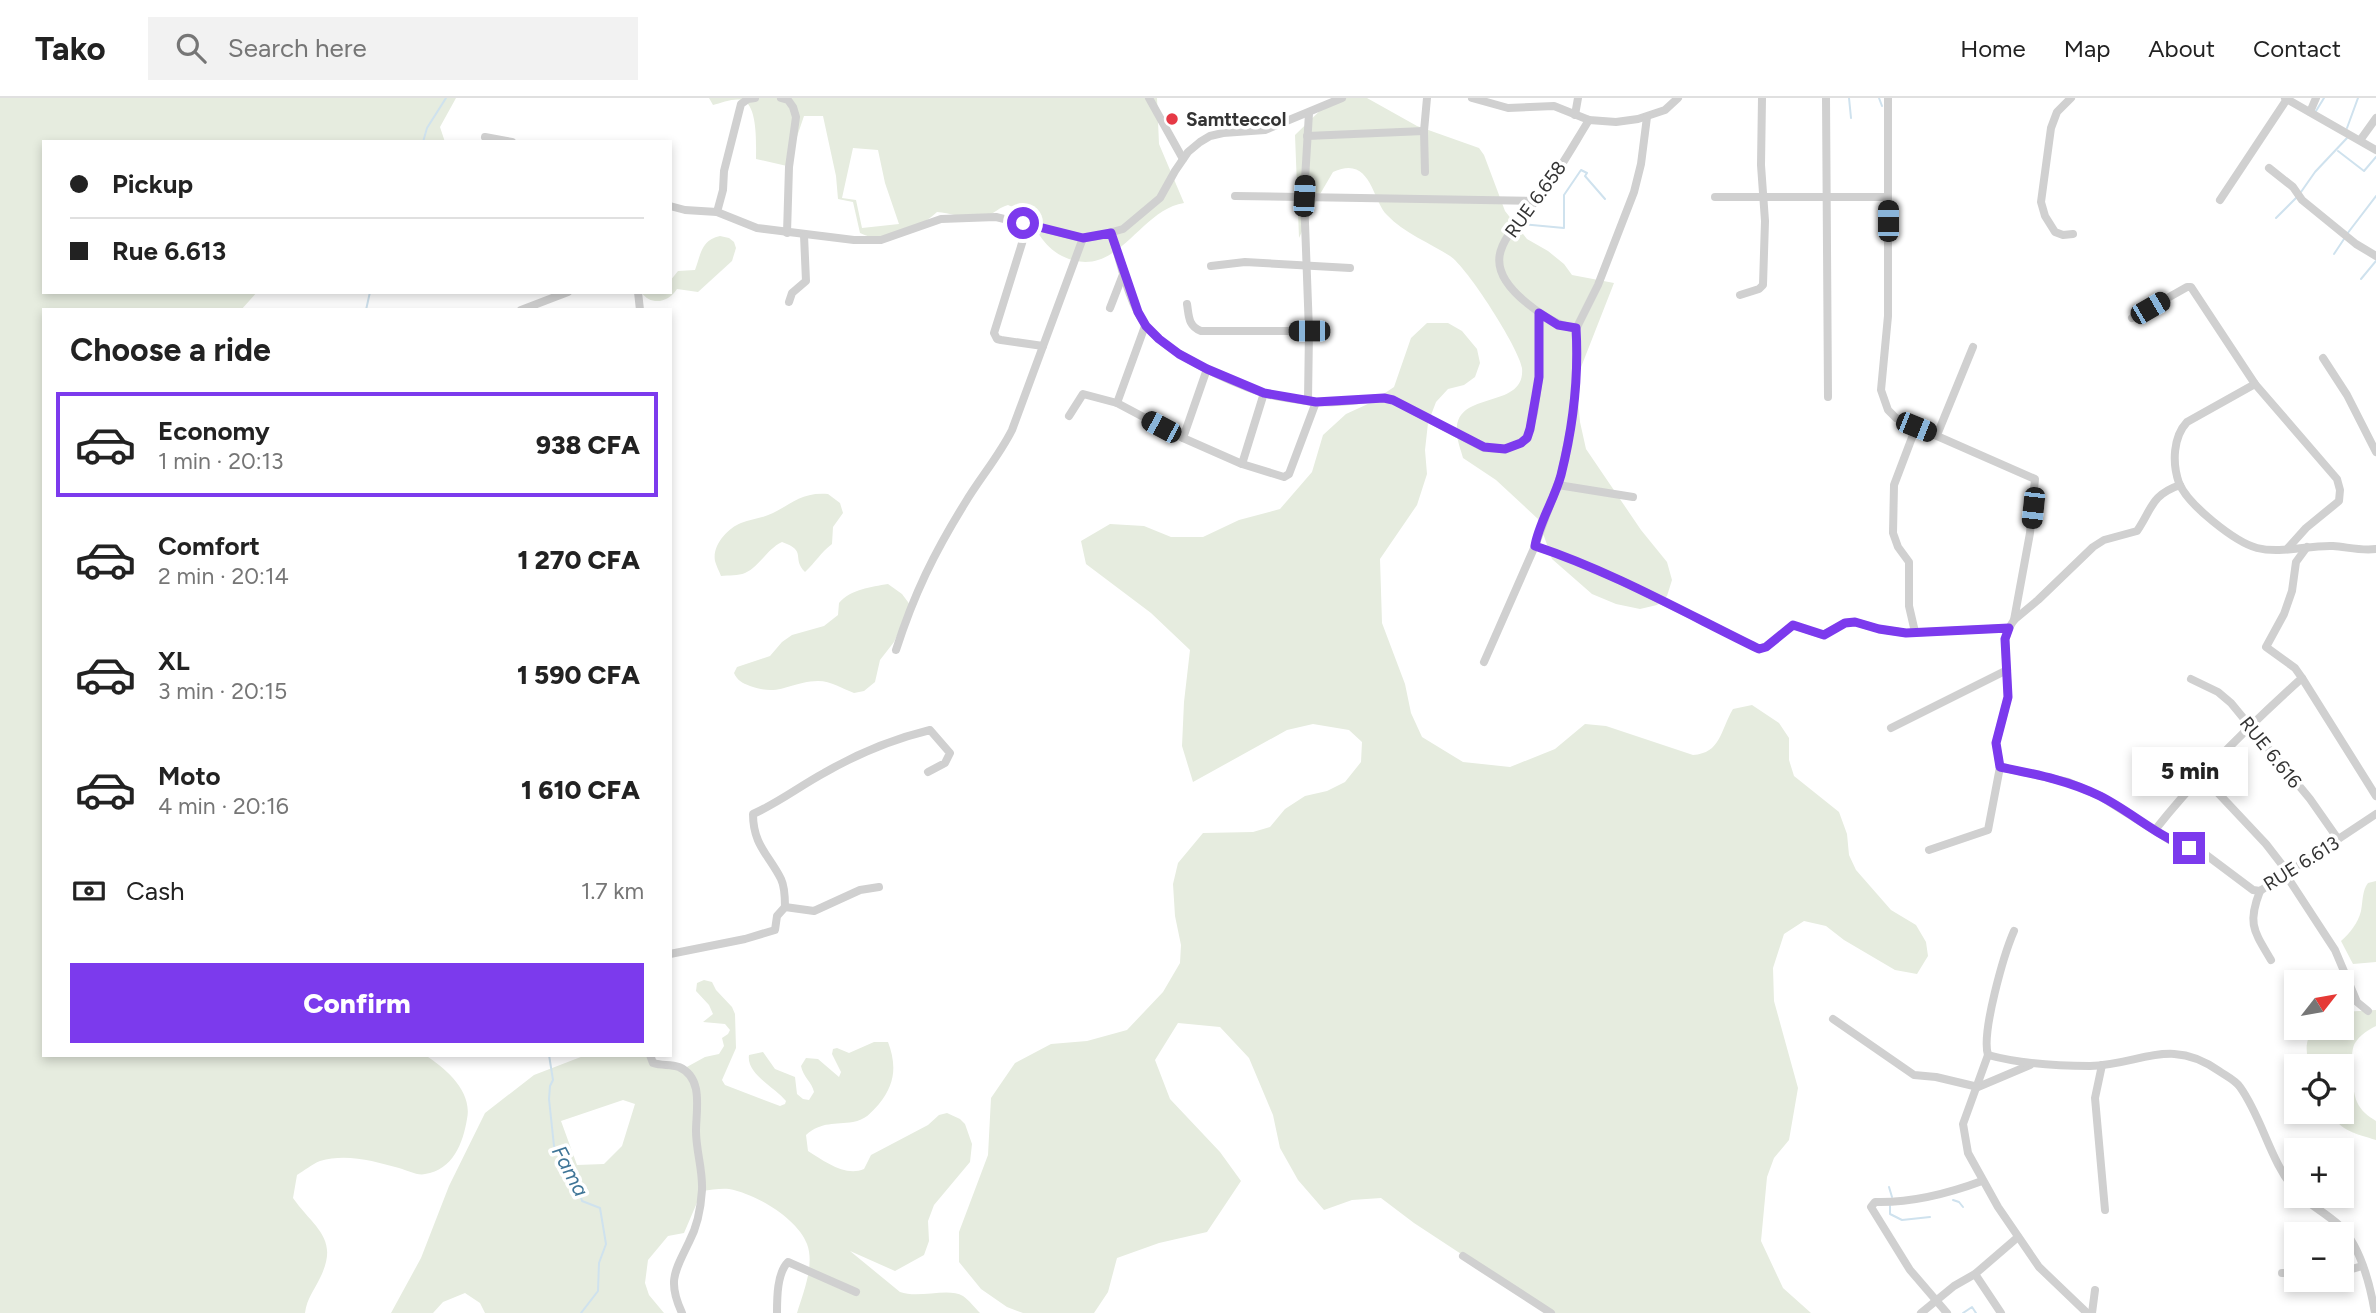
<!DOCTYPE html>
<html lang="en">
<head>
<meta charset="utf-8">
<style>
	body { margin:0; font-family:Figtree,sans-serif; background:#f2f2f2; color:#222; height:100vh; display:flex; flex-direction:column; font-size:26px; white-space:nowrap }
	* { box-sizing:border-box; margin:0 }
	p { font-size:23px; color:#767676 }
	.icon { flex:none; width:38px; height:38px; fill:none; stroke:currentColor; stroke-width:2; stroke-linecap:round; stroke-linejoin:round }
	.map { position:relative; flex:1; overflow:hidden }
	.side { position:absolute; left:42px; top:210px; width:630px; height:749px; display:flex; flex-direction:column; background:#fff; border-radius:0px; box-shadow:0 4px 10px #0003 }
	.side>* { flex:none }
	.top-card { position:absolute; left:42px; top:42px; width:630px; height:154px; border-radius:0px; box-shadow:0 4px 10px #0003; display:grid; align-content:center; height:154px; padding:0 28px; background:#fff }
	.needle { width:46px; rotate:59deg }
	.tools { position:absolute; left:2284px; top:872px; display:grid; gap:14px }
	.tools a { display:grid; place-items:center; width:70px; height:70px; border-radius:0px; background:#fff; box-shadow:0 4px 10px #0003; font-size:35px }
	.end { position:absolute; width:32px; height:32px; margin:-16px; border:9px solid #7c3aed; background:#fff; box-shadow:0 0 0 4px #fff }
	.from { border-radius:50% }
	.bubble { position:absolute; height:49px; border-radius:0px; background:#fff; box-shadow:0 4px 10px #0003; font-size:23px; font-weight:800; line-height:49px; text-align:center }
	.car { position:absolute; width:21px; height:42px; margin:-21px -10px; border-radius:9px; box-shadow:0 0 5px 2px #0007; background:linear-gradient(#222 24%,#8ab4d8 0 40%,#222 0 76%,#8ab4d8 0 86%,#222 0) }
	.top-card b { display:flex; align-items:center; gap:24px; height:66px; font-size:26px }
	.top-card b+b { border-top:2px solid #e0e0e0 }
	.top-card i { width:18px; height:18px; background:#222 }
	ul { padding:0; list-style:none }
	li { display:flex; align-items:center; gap:21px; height:105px; margin:0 14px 10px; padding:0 14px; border:4px solid transparent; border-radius:0px }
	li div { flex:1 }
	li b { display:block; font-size:26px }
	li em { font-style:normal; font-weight:800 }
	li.current { border-color:#7c3aed }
	li>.icon { width:63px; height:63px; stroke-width:1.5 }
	h2 { padding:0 28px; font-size:32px; line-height:84px }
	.pay { display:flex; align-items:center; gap:18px; height:77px; padding:0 28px; font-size:26px }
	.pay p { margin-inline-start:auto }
	.button { display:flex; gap:14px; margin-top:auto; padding:14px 28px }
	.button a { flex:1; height:80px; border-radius:0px; background:#7c3aed; color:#fff; font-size:28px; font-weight:800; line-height:80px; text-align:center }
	header { display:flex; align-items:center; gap:42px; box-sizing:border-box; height:98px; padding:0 35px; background:#fff; border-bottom:2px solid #e0e0e0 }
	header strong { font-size:33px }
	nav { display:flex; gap:38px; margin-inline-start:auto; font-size:24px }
	.search { width:490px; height:63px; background:#f2f2f2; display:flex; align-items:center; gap:18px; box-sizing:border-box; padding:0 24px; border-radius:0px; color:#767676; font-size:26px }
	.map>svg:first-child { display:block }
	.green { fill:#e6ecdf; fill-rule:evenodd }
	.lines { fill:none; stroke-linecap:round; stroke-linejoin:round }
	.stream { stroke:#cfe2ee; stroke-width:2 }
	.minor { stroke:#d0d0d0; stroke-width:8 }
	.route { stroke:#7c3aed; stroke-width:9 }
	.poi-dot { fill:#e63946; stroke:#fff; stroke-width:2.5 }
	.labels { text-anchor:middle; stroke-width:7; stroke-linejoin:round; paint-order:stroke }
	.poi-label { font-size:19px; font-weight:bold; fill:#333; stroke:#fff; text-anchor:start }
	.street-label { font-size:19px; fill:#333; stroke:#fff }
	.water-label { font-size:21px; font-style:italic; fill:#3f7597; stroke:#fff }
</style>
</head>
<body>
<header>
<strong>Tako</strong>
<div class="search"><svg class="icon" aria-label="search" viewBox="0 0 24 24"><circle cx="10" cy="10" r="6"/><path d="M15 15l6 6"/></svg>Search here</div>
<nav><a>Home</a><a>Map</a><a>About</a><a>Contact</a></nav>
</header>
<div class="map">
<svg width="2376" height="1215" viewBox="0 0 2376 1215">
	<rect width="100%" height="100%" fill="#fff"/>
	<g class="green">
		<path d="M0,0H456L440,29L445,44H44V194H257L241,212H44V957H425C445,970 473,993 467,1021C463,1045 453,1072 425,1076C418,1078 406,1072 399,1070C374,1063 346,1055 320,1063C312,1066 304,1073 297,1077L293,1100C314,1130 340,1140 320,1180C314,1193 307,1200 305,1215H0Z"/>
		<path d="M709,0H1157L1159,46L1184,105C1138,112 1117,185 1062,158C1042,148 1037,129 1022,115C1019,111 1012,109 1008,107C1000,109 994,115 988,118C972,124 953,115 937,114C917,132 887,149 860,135L853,104L838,101L836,78L823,18H804L787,68L756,61C756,47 758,6 742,2C734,0 721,5 713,7ZM853,50L878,52L885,85L899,126L862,130L856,102L842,100Z"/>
		<path d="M1333,0H1367L1417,28L1479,50L1484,57L1505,113L1527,141L1548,153L1564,166L1572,177L1614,185L1576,282L1580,324L1586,351L1641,432L1667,464L1672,482L1667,498L1657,507L1640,511L1616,506L1592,496L1552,461L1538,421L1496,382L1463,360C1461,352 1457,343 1457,334C1454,291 1526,313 1522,270C1519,250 1467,169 1450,158C1430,145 1404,135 1387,117C1372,102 1371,56 1333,74L1316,103L1299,140L1295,37Z"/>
		<path d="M720,138L729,140L734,144L736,150L732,163L698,194L677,191C668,205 651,208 641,194H670V183L678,173L695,172C701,156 701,142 720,138Z"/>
		<path d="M1427,225H1448L1462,233L1477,251L1480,265L1475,279L1464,287L1448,291L1436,304L1428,325L1425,352L1427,376L1417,407L1380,461L1382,525L1405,586L1411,615L1422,639L1463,664L1510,669L1555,651L1585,626L1606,628L1693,657C1721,655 1720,633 1733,611L1752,607L1779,625L1789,640V662L1794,678L1839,714L1847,736L1849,757L1856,772L1891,812L1916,827L1926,844L1928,858L1917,876L1895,872L1844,842L1826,828L1804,823L1784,836L1773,870L1774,903L1798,990L1789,1042L1774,1060L1767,1079L1761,1143L1783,1190L1811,1215H1551L1414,1125L1381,1100L1352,1102L1324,1112L1298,1082L1280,1050L1273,1017L1249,960L1220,929L1178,925L1155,962L1170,1001L1220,1054L1241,1083L1207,1134L1159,1145L1117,1160L1108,1194L1094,1215H1023L1007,1209L981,1191L959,1164V1134L988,1057L991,1000L1015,965L1051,946L1087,943L1127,932L1163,894L1180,865L1181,847L1175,818L1173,786L1178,765L1203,735L1253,734L1270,729L1285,711L1305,698L1327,693L1345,684L1361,664L1362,644L1349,632L1313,626L1287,632L1193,684L1182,648L1184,604L1190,552L1151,515L1086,466L1081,443L1110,426L1144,428L1171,439H1203L1239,422L1280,411L1312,374L1323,337L1346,316L1370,305L1394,289L1411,240Z"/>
		<path d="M828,396L840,405L843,415L833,429L832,446C821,454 815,465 805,474C791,460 808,453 782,444C767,451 760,468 745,475C738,478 729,477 721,478C719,473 716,467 715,463C712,447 728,430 741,425C752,421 763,420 773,415C793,405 802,394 828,396Z"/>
		<path d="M888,486L902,496L911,508L894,544L880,562L875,584L864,593L854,595C843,591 831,583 818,583C788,584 781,599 750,588C742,585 737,582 734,575L737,569L770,558L782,544L792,537L824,528L838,517L839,505C851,491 871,489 888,486Z"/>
		<path d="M2376,783V864L2353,866L2341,843C2350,835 2358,825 2361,813C2363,803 2362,793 2368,785Z"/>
		<path d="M704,882L712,884L716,892L732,909L735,916L736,950L722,982L725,987L780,1008L785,1006L786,1003C775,989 746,976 749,957L763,954L775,971L795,979L797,996L803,1001L809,1002L814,994C812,984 803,979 801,968L806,960L818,961L839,979L841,974L832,956L833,951L837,950L849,955L874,944H888C897,968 895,986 879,1006C871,1015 865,1022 853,1024C835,1027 822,1023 806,1037L808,1053C824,1063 845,1079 864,1071L871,1057L928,1027L939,1017L947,1015L960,1021L965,1026L972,1046L970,1064L934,1107L928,1123L929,1143L924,1157L895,1173L850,1153L900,1194C919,1201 948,1189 963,1198C969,1202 975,1210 980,1215H797C803,1195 815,1167 807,1146C797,1120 756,1096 729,1091C721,1090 711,1092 702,1093L684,1135L668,1138L648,1162L645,1185L649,1197L664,1215H485L480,1205L465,1195L443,1204L433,1215H391L421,1160L449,1088L485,1015L534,977L586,957H640L685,970L705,959L719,956L724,948L722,940L728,936L730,932L725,926L703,924L713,916L709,907L696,893L697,885ZM623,1002L635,1006L622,1048L604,1066L577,1067L561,1023Z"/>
		<path d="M2376,912V928C2368,932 2360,937 2355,945C2349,954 2352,994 2357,1004C2361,1013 2368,1018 2376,1023V1042C2357,1036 2339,1033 2330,1013H2342V968H2310C2305,952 2305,943 2314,929H2342V914Z"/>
	</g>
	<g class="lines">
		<g class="stream">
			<path d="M1849,0L1851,20"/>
			<path d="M1879,0L1882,8"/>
			<path d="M2316,13L2324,0"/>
			<path d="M2347,30L2358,0"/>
			<path d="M423,44L427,30L446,0"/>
			<path d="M2338,53L2364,73L2376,59"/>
			<path d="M2301,94L2315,74L2347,40"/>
			<path d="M2276,120L2297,99"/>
			<path d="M1522,126L1564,130V97L1581,72L1587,75L1585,78L1605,101"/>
			<path d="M2347,136L2376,98"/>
			<path d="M2334,156L2344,141"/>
			<path d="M2361,181L2376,163"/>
			<path d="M366,212L370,194"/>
			<path d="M549,957L553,982L550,988L549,1001L554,1048L575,1076L582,1103L600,1110L606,1146L599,1165L598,1193L581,1215"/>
			<path d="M1889,1089L1892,1099"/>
			<path d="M1953,1102L1959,1104L1963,1109"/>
			<path d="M1890,1108V1116L1902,1122L1930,1119"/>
			<path d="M1963,1215L1972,1209L1976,1215"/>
		</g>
		<g class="minor">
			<path d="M781,0L788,2L793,9L796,19L789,69L787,135"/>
			<path d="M1149,0L1183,61"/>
			<path d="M1472,0L1508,10L1554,8L1589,22L1616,24L1638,21L1665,12L1678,0"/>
			<path d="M1826,0L1828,299"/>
			<path d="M1888,0V218L1881,292L1888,312L1896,320L2035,381L2030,435L2014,522"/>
			<path d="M2071,0L2057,14L2051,30L2041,104L2045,118L2055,134L2063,137L2073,136"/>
			<path d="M2285,0L2376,52"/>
			<path d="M2310,14L2316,0"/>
			<path d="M1575,17L1578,0"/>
			<path d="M1647,19L1641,66L1634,94L1598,187L1576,231V286L1572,323L1561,377L1535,448C1613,474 1685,515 1759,551L1766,549L1793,527L1823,537L1845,525L1855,524L1879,531L1906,535L2009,530"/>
			<path d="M1307,38L1424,33"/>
			<path d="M485,39L512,44"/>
			<path d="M2361,41L2376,20"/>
			<path d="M2269,70L2293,89L2302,102L2356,146L2376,158"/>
			<path d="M1425,74L1424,33L1427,0"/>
			<path d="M1235,98L1535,103"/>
			<path d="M1715,99H1888"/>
			<path d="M2220,102L2287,1"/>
			<path d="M670,108L685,112L717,114L757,130L854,142H881L941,121L996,119L1083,140L1098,138L1123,131L1160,100L1175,73L1188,54L1200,44L1210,38L1223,35L1265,32L1342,0"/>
			<path d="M717,114L723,92L724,73L741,6L748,1L755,0"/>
			<path d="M1028,126L994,235L997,241L1001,242L1043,248"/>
			<path d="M1111,135C1121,164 1127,200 1144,225C1163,254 1230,284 1263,295C1278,300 1299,302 1315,304C1338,306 1362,301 1384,300L1393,302L1484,350L1505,351L1521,345L1527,340L1534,315L1539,280V215"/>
			<path d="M1211,168L1245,164L1350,170"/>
			<path d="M638,194L640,212"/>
			<path d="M1740,197L1759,191L1763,187L1765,123L1761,67L1762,0"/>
			<path d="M789,204L792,195L806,183L804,137"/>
			<path d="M1187,206C1189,218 1188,228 1201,233H1309"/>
			<path d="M1110,210L1124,174"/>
			<path d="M521,212L568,194"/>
			<path d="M2132,220L2187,189H2191L2255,286L2337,381L2340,392L2339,403L2306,430L2288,450"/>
			<path d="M1576,231C1557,227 1543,218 1528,206C1471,161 1511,136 1542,95C1560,72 1574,46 1589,22"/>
			<path d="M2323,260L2347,297L2376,354"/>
			<path d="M2255,286L2187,324C2173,339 2172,365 2179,385C2188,407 2235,444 2257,450C2281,456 2308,447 2333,448C2347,449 2361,453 2376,451"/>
			<path d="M1308,302L1309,233L1304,98L1309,15"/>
			<path d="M1117,305L1145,228"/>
			<path d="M1069,318L1083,296L1117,305L1183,340L1242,366L1284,379L1289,376L1316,304"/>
			<path d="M1937,337L1973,249"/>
			<path d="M1183,340L1207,271"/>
			<path d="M1242,366L1264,295"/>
			<path d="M1558,387L1633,399"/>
			<path d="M1915,534L1909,508V464L1898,449L1893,435L1894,387L1916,329"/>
			<path d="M896,552C914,496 934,455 965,405C980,380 999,358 1012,332L1083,140"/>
			<path d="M1484,564L1535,448"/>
			<path d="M2302,580L2295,570L2266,549L2284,516L2292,493L2296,464L2307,449"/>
			<path d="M2191,581L2218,594L2231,605L2310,701L2338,741"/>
			<path d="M1891,630L2007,572"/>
			<path d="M2000,669L2068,684L2100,698L2173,744L2205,756L2253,792L2260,793L2376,716"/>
			<path d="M2203,679L2266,746L2283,768L2286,777L2335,852L2357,904L2368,913"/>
			<path d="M2155,732C2198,677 2250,627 2302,580L2376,698"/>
			<path d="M1929,752L1988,732L2000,669L1996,645L2008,599L2005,542L2009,530L2014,522L2038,502L2093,449L2104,442L2137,433C2152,411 2151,397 2180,387"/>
			<path d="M2260,793C2247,826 2254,833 2271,862"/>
			<path d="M785,809L814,813L860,792L879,789"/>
			<path d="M670,856L745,841L775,832L777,818L785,809C785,800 785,789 781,781C769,757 753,747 753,716C778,705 800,688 824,675C857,656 893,641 930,632L950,655L945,665L928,674"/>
			<path d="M1833,921L1914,977L1936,979L1978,989L2030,967"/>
			<path d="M650,957L653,965C662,968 670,966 679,969C704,980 696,1012 696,1033C696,1053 703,1072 702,1092C701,1108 697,1129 689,1144C675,1173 667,1183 682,1215"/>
			<path d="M1988,957C1981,935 2004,856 2014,833"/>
			<path d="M2102,967L2095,1000L2105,1112"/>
			<path d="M2299,1097C2312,1108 2327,1116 2340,1128C2361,1149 2370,1186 2375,1215"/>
			<path d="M1463,1158L1551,1215"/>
			<path d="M2342,1174L2362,1168"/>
			<path d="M2282,1175H2296"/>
			<path d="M1975,1176L2001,1215"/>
			<path d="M777,1215C777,1200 777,1175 788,1164L856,1194"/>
			<path d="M1921,1215L1954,1188L1975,1176L2018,1139"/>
			<path d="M1947,1215L1910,1172L1871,1109L1875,1104C1912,1105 1947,1096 1982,1083"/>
			<path d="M2087,1215L2039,1169L1998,1109L1968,1055L1963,1026L1988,957C2021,966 2055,968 2090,968C2140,967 2170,938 2219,973C2226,978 2235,982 2240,989C2263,1021 2270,1064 2296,1093"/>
			<path d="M2092,1215L2095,1192"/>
		</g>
	</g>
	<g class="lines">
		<path class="route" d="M1023,125L1083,140L1111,135L1138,214L1146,228L1159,241L1179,256L1207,271L1264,295L1316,304L1384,300L1393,302L1484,349L1505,351L1521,345L1527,340L1530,331L1536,297L1539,279V215L1558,227L1576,230C1579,280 1573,329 1561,377C1555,400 1538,427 1535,448C1613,474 1685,515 1759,551L1766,549L1793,527L1824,537L1845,525L1855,524L1879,531L1906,535L2009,530L2005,541L2008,599L1996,645L2000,669C2034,676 2068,682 2100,698C2130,713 2157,738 2189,750"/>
	</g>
	<circle class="poi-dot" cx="1172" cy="21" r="7"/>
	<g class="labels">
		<g class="poi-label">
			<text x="1186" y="28">Samtteccol</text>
		</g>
		<g class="street-label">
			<text transform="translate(1535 101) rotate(-54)" y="7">RUE 6.658</text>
			<text transform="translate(2271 654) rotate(51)" y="7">RUE 6.616</text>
			<text transform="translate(2301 765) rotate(-32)" y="7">RUE 6.613</text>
		</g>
		<g class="water-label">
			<text transform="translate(570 1073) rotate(62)" y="7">Fama</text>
		</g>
	</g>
</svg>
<div class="tools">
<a><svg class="needle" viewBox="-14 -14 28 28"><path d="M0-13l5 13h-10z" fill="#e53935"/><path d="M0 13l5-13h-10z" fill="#767676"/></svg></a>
<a><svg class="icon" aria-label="locate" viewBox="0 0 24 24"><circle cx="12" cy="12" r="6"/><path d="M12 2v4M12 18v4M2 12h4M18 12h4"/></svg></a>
<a>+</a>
<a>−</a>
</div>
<i class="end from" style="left:1023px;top:125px"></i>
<i class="end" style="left:2189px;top:750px"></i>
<div class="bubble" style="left:2132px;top:649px;width:116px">5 min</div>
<i class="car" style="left:1304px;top:98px;rotate:3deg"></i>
<i class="car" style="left:1888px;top:123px;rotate:0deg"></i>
<i class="car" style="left:2150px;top:210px;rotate:60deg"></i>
<i class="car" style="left:1309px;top:233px;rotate:270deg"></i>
<i class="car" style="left:1161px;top:329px;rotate:298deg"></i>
<i class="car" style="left:1916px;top:329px;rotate:112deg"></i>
<i class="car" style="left:2033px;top:410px;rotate:186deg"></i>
<div class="top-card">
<b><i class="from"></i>Pickup</b>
<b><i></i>Rue 6.613</b>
</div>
<section class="side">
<h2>Choose a ride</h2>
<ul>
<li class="current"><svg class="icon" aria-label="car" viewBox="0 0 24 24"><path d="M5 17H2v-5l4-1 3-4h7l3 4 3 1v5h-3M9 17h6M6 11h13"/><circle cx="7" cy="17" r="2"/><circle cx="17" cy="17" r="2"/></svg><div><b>Economy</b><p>1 min · 20:13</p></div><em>938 CFA</em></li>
<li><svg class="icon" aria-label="car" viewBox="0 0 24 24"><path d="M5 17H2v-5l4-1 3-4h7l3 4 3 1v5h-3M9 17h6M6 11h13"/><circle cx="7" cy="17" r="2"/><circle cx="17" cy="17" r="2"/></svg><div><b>Comfort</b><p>2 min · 20:14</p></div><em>1 270 CFA</em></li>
<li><svg class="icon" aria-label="car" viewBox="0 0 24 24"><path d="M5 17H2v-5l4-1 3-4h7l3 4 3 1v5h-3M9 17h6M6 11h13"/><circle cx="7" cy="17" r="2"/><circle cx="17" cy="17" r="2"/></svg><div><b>XL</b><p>3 min · 20:15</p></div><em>1 590 CFA</em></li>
<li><svg class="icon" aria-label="car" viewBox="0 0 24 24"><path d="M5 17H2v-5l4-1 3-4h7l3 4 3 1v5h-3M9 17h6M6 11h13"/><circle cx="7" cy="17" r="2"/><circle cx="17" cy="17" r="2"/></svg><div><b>Moto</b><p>4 min · 20:16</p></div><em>1 610 CFA</em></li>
</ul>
<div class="pay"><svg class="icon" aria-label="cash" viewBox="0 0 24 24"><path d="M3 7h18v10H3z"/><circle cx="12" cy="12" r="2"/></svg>Cash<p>1.7 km</p></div>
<div class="button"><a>Confirm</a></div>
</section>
</div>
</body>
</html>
